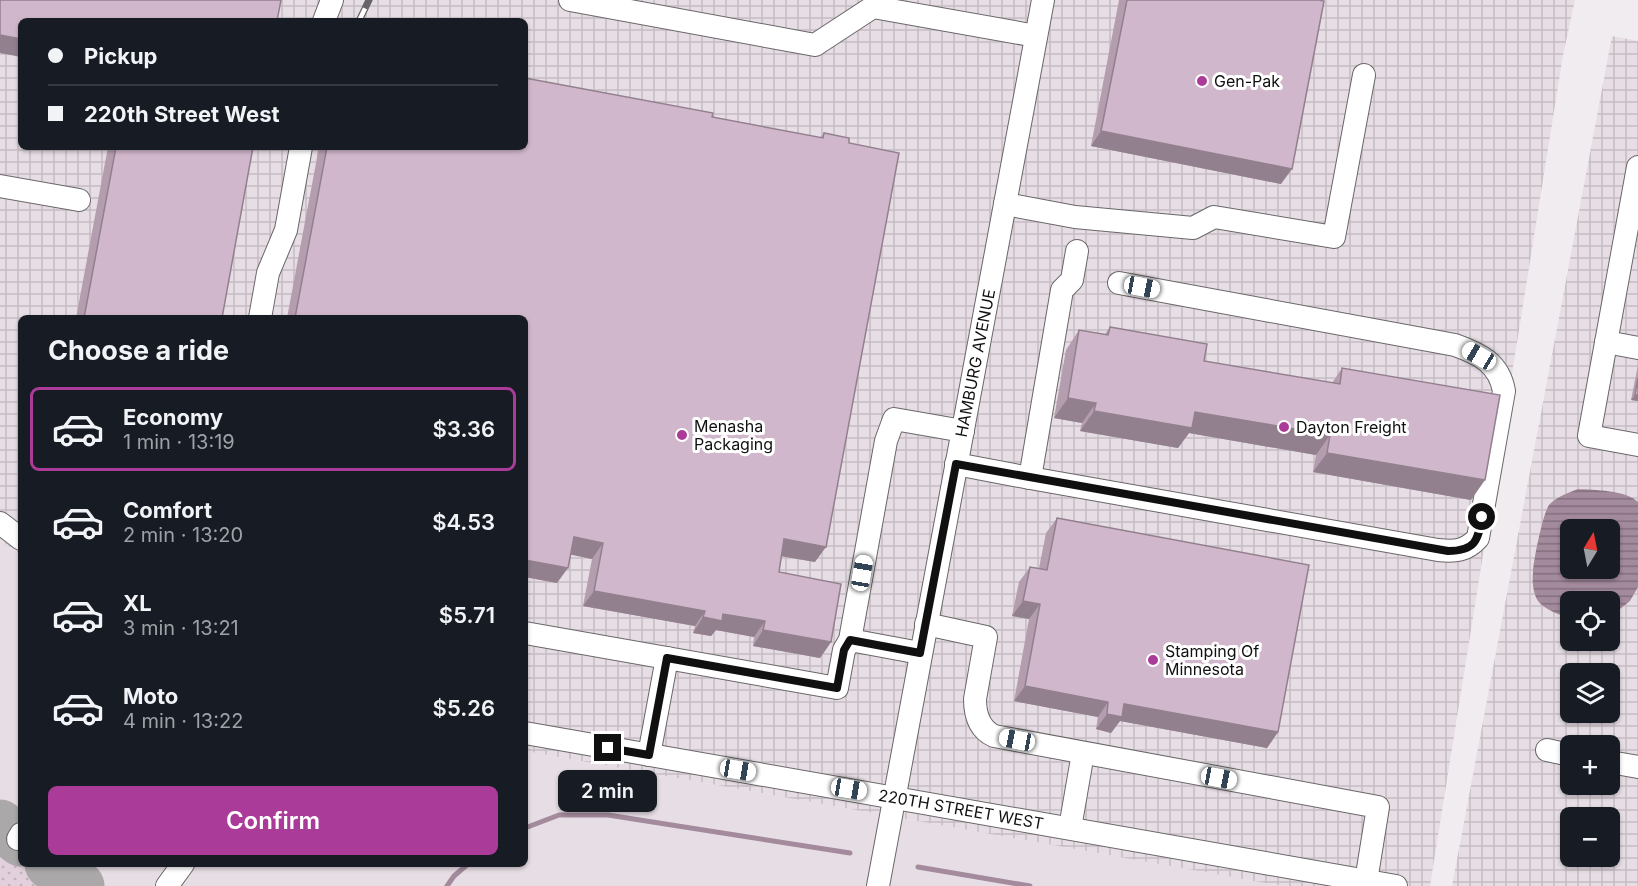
<!DOCTYPE html>
<html lang="en">
<head>
<meta charset="utf-8">
<style>
	body { margin:0; font-family:Inter,sans-serif; background:#242831; color:#f1f3f6; height:100vh; display:flex; flex-direction:column; font-size:22px; white-space:nowrap }
	* { box-sizing:border-box; margin:0 }
	p { font-size:20px; color:#9ea1a6 }
	.icon { flex:none; width:33px; height:33px; fill:none; stroke:currentColor; stroke-width:2; stroke-linecap:round; stroke-linejoin:round }
	.map { position:relative; flex:1; overflow:hidden }
	.drawer { position:absolute; left:18px; top:315px; width:510px; height:552px; display:flex; flex-direction:column; background:#171b24; border-radius:9px; box-shadow:0 2px 4px #0004 }
	.drawer>* { flex:none }
	.guide { position:absolute; left:18px; top:18px; width:510px; height:132px; border-radius:9px; box-shadow:0 2px 4px #0004; display:grid; align-content:center; height:132px; padding:0 30px; background:#171b24 }
	.needle { width:39px; rotate:10deg }
	.tools { position:absolute; left:1560px; top:519px; display:grid; gap:12px }
	.tools a { display:grid; place-items:center; width:60px; height:60px; border-radius:9px; background:#171b24; box-shadow:0 2px 4px #0004; font-size:30px }
	.end { position:absolute; width:27px; height:27px; margin:-14px; border:8px solid #111011; background:#fff; box-shadow:0 0 0 3px #fff }
	.from { border-radius:50% }
	.bubble { position:absolute; height:42px; border-radius:9px; background:#171b24; box-shadow:0 2px 4px #0004; font-size:20px; font-weight:600; line-height:42px; text-align:center }
	.car { position:absolute; width:18px; height:36px; margin:-18px -9px; border-radius:8px; box-shadow:0 0 4px 2px #0007; background:linear-gradient(#fff 24%,#345 0 40%,#fff 0 76%,#345 0 86%,#fff 0) }
	.guide b { display:flex; align-items:center; gap:21px; height:57px; font-size:22px }
	.guide b+b { border-top:2px solid #363941 }
	.guide i { width:15px; height:15px; background:#f1f3f6 }
	ul { padding:0; list-style:none }
	li { display:flex; align-items:center; gap:18px; height:84px; margin:0 12px 9px; padding:0 18px; border:3px solid transparent; border-radius:9px }
	li div { flex:1 }
	li b { display:block; font-size:22px }
	li em { font-style:normal; font-weight:600 }
	li.on { border-color:#aa3b98 }
	li>.icon { width:54px; height:54px; stroke-width:1.5 }
	h2 { padding:0 30px; font-size:27px; line-height:72px }
	.primary-button { display:flex; gap:12px; margin-top:auto; padding:12px 30px }
	.primary-button a { flex:1; height:69px; border-radius:9px; background:#aa3b98; color:#fff; font-size:24px; font-weight:600; line-height:69px; text-align:center }
	.map>svg:first-child { display:block }
	.built { fill:#e7dde4 }
	.industrial { fill:url(#industrial-grid); fill-rule:evenodd }
	.grass { fill:url(#grass-dots) }
	.water { fill:url(#water-rules); fill-rule:evenodd }
	.lines { fill:none; stroke-linecap:round; stroke-linejoin:round }
	.stream { stroke:#a38a9c; stroke-width:5 }
	.taxiway { stroke:#aba8aa; stroke-width:51 }
	.minor-casing { stroke:#6a6769; stroke-width:24 }
	.minor { stroke:#fff; stroke-width:22 }
	.rail-casing { stroke:#666466; stroke-width:7 }
	.rail { stroke:#fff; stroke-width:4.5; stroke-dasharray:14; stroke-linecap:butt }
	.wall { fill:#b49daf }
	.shaded-wall { fill:#92808e }
	.building { fill:#d1b7cb; stroke:#92808e; stroke-width:1.5 }
	.route { stroke:#111011; stroke-width:8 }
	.poi-dot { fill:#aa3b98; stroke:#fff; stroke-width:2 }
	.labels { text-anchor:middle; stroke-width:6; stroke-linejoin:round; paint-order:stroke }
	.poi-label { font-size:16px; fill:#111011; stroke:#fff; text-anchor:start }
	.street-label { font-size:16px; fill:#111011; stroke:#fff }
</style>
</head>
<body>
<div class="map">
<svg width="1638" height="886" viewBox="0 0 1638 886">
	<defs>
		<pattern id="industrial-grid" width="8" height="8" patternUnits="userSpaceOnUse" patternTransform="scale(1.5)"><rect width="8" height="8" fill="#e7dde4"/><path d="M0 4h8M4 0v8" fill="none" stroke="#c5bdc3"/></pattern>
		<pattern id="grass-dots" width="8" height="8" patternUnits="userSpaceOnUse" patternTransform="scale(1.5)"><rect width="8" height="8" fill="#e2d0dd"/><path d="M2 2h.1M6 6h.1" fill="none" stroke="#c1b2bd" stroke-width="1.8" stroke-linecap="round"/></pattern>
		<pattern id="water-rules" width="6" height="5" patternUnits="userSpaceOnUse" patternTransform="scale(1.5)"><rect width="6" height="5" fill="#a38a9c"/><path d="M0 2.5h6" fill="none" stroke="#836f7e"/></pattern>
	</defs>
	<rect width="100%" height="100%" fill="#f0ecef"/>
	<path class="built" d="M0,540L21,555V864H525V751L1282,886H0Z"/>
	<g class="industrial">
		<path d="M0,0H1575L1563,55L1430,886H1282L525,751V318H21V555L0,540ZM21,21H525V147H21Z"/>
		<path d="M1612,36L1638,41V886H1452ZM1570,530H1610V568H1570ZM1570,602H1610V640H1570ZM1570,674H1610V712H1570ZM1570,746H1610V784H1570ZM1570,818H1610V856H1570Z"/>
	</g>
	<path class="grass" d="M0,848L49,886H0Z"/>
	<path class="water" d="M1578,489C1594,490 1626,490 1638,502V587L1630,601L1611,616L1610,602H1570V618C1560,615 1545,610 1538,601C1533,593 1532,581 1533,573C1533,562 1543,513 1549,505C1556,497 1568,493 1578,489ZM1570,530H1610V568H1570Z"/>
	<g class="lines">
		<g class="stream">
			<path d="M525,828L559,815H608L850,853"/>
			<path d="M918,867L1030,886"/>
			<path d="M447,886L454,876L468,864"/>
		</g>
		<g class="taxiway">
			<path d="M0,825L21,841"/>
			<path d="M50,864L79,886"/>
		</g>
		<g class="minor-casing">
			<g id="minor">
				<path d="M570,0L815,45L873,7L1036,36"/>
				<path d="M324,21L332,0"/>
				<path d="M1638,167L1589,436L1638,445"/>
				<path d="M0,186L79,200"/>
				<path d="M1005,204L1075,217L1193,228L1214,217L1334,237L1364,75"/>
				<path d="M260,318L268,273L286,230L301,147"/>
				<path d="M1606,342L1638,348"/>
				<path d="M956,464L1030,478L1062,290L1072,280L1077,251"/>
				<path d="M1030,478L1438,550C1455,552 1466,551 1478,538L1504,391C1499,363 1480,354 1455,345L1119,283"/>
				<path d="M0,523L21,539"/>
				<path d="M926,624L986,637L975,699C975,714 979,729 994,736L1378,807L1366,881"/>
				<path d="M525,633L837,688L844,650L850,640L886,441L894,419L963,431"/>
				<path d="M850,640L920,653"/>
				<path d="M525,733L1396,886"/>
				<path d="M1547,750L1570,755"/>
				<path d="M649,755L667,658"/>
				<path d="M1610,762L1638,767"/>
				<path d="M1070,828L1083,753"/>
				<path d="M18,839L21,834"/>
				<path d="M167,886L183,864"/>
				<path d="M878,886L1043,0"/>
			</g>
		</g>
		<use href="#minor" class="minor"/>
		<g class="rail-casing">
			<path id="rail" d="M359,21L369,0"/>
		</g>
		<use href="#rail" class="rail"/>
	</g>
	<g class="wall">
		<path d="M1119,0H1319L1281,184L1091,146Z"/>
		<path d="M712,117L820,138L824,133L815,562L782,556L779,572L831,642L820,658L753,646L754,637L716,630L711,636L693,633L695,626L583,606L592,559L571,554L557,583L525,577V318H287L319,147H525Z"/>
		<path d="M108,147H253L222,318H76Z"/>
		<path d="M1110,327L1204,361L1332,383L1342,368L1471,500L1313,472L1316,455L1189,433L1178,448L1080,431L1082,423L1054,418L1066,350L1079,330L1105,334Z"/>
		<path d="M1638,365V401L1631,400Z"/>
		<path d="M1057,518L1278,732L1267,748L1120,721L1111,733L1096,729L1098,717L1014,701L1029,619L1012,616L1019,582L1030,567L1039,568L1046,533Z"/>
	</g>
	<g class="shaded-wall">
		<path d="M0,35L21,39V57L0,53Z"/>
		<path d="M1101,131L1292,169L1281,184L1091,146Z"/>
		<path d="M1635,395H1638V401L1631,400Z"/>
		<path d="M1068,398L1096,403L1082,423L1054,418Z"/>
		<path d="M1094,411L1195,412L1330,435L1316,455L1189,433L1178,448L1080,431Z"/>
		<path d="M1327,453L1485,480L1471,500L1313,472Z"/>
		<path d="M574,537L603,543L592,559L563,553Z"/>
		<path d="M784,539L826,547L815,562L774,555Z"/>
		<path d="M525,560L568,568L557,583L525,577Z"/>
		<path d="M594,591L705,611L695,626L583,606Z"/>
		<path d="M1023,601L1040,604L1029,619L1012,616Z"/>
		<path d="M723,614L765,621L754,637L716,630L711,636L693,633L703,617Z"/>
		<path d="M763,630L831,642L820,658L753,646Z"/>
		<path d="M1025,686L1108,702L1098,717L1014,701Z"/>
		<path d="M1124,704L1278,732L1267,748L1120,721L1111,733L1096,729L1107,714Z"/>
	</g>
	<g class="building">
		<path d="M0,0H281L277,21H21V39L0,35Z"/>
		<path d="M1127,0H1319L1324,1L1292,169L1101,131Z"/>
		<path d="M525,78L713,113L712,117L823,138L824,133L849,138V143L899,153L826,547L784,539L779,572L841,584L831,642L763,630L765,621L723,614L722,621L703,617L705,611L594,591L603,543L574,537L568,568L525,560V318H295L327,147H525Z"/>
		<path d="M116,147H253L222,318H84Z"/>
		<path d="M1110,327L1207,344L1204,361L1340,384L1342,368L1500,395L1485,480L1327,453L1330,435L1195,412L1192,428L1094,411L1096,403L1068,398L1079,330L1108,335Z"/>
		<path d="M1638,378V395H1635Z"/>
		<path d="M1057,518L1309,565L1278,732L1124,704L1122,717L1107,714L1108,702L1025,686L1040,604L1023,601L1030,567L1047,570Z"/>
	</g>
	<g class="lines">
		<path class="route" d="M608,748L649,755L667,658L837,688L844,650L850,640L920,653L956,464L1448,551C1475,551 1478,541 1482,517"/>
	</g>
	<g class="poi-dot">
		<circle cx="1202" cy="81" r="6"/>
		<circle cx="1284" cy="427" r="6"/>
		<circle cx="682" cy="435" r="6"/>
		<circle cx="1153" cy="660" r="6"/>
	</g>
	<g class="labels">
		<g class="poi-label">
			<text x="1214" y="87">Gen-Pak</text>
			<text x="694" y="432">Menasha<tspan x="694" dy="18">Packaging</tspan></text>
			<text x="1296" y="433">Dayton Freight</text>
			<text x="1165" y="657">Stamping Of<tspan x="1165" dy="18">Minnesota</tspan></text>
		</g>
		<g class="street-label">
			<text transform="translate(975 363) rotate(-79)" y="6">HAMBURG AVENUE</text>
			<text transform="translate(961 809) rotate(10)" y="6">220TH STREET WEST</text>
		</g>
	</g>
</svg>
<div class="tools">
<a><svg class="needle" viewBox="-14 -14 28 28"><path d="M0-13l5 13h-10z" fill="#e53935"/><path d="M0 13l5-13h-10z" fill="#9ea1a6"/></svg></a>
<a><svg class="icon" aria-label="locate" viewBox="0 0 24 24"><circle cx="12" cy="12" r="6"/><path d="M12 2v4M12 18v4M2 12h4M18 12h4"/></svg></a>
<a><svg class="icon" aria-label="layers" viewBox="0 0 24 24"><path d="M12 4l9 5-9 5-9-5zM3 14l9 5 9-5"/></svg></a>
<a>+</a>
<a>−</a>
</div>
<i class="end from" style="left:1482px;top:517px"></i>
<i class="end" style="left:608px;top:748px"></i>
<div class="bubble" style="left:558px;top:770px;width:99px">2 min</div>
<i class="car" style="left:1142px;top:287px;rotate:101deg"></i>
<i class="car" style="left:1479px;top:356px;rotate:300deg"></i>
<i class="car" style="left:862px;top:573px;rotate:10deg"></i>
<i class="car" style="left:1017px;top:740px;rotate:281deg"></i>
<i class="car" style="left:738px;top:770px;rotate:100deg"></i>
<i class="car" style="left:1219px;top:778px;rotate:101deg"></i>
<i class="car" style="left:849px;top:789px;rotate:100deg"></i>
<div class="guide">
<b><i class="from"></i>Pickup</b>
<b><i></i>220th Street West</b>
</div>
<section class="drawer">
<h2>Choose a ride</h2>
<ul>
<li class="on"><svg class="icon" aria-label="car" viewBox="0 0 24 24"><path d="M5 17H2v-5l4-1 3-4h7l3 4 3 1v5h-3M9 17h6M6 11h13"/><circle cx="7" cy="17" r="2"/><circle cx="17" cy="17" r="2"/></svg><div><b>Economy</b><p>1 min · 13:19</p></div><em>$3.36</em></li>
<li><svg class="icon" aria-label="car" viewBox="0 0 24 24"><path d="M5 17H2v-5l4-1 3-4h7l3 4 3 1v5h-3M9 17h6M6 11h13"/><circle cx="7" cy="17" r="2"/><circle cx="17" cy="17" r="2"/></svg><div><b>Comfort</b><p>2 min · 13:20</p></div><em>$4.53</em></li>
<li><svg class="icon" aria-label="car" viewBox="0 0 24 24"><path d="M5 17H2v-5l4-1 3-4h7l3 4 3 1v5h-3M9 17h6M6 11h13"/><circle cx="7" cy="17" r="2"/><circle cx="17" cy="17" r="2"/></svg><div><b>XL</b><p>3 min · 13:21</p></div><em>$5.71</em></li>
<li><svg class="icon" aria-label="car" viewBox="0 0 24 24"><path d="M5 17H2v-5l4-1 3-4h7l3 4 3 1v5h-3M9 17h6M6 11h13"/><circle cx="7" cy="17" r="2"/><circle cx="17" cy="17" r="2"/></svg><div><b>Moto</b><p>4 min · 13:22</p></div><em>$5.26</em></li>
</ul>
<div class="primary-button"><a>Confirm</a></div>
</section>
</div>
</body>
</html>
